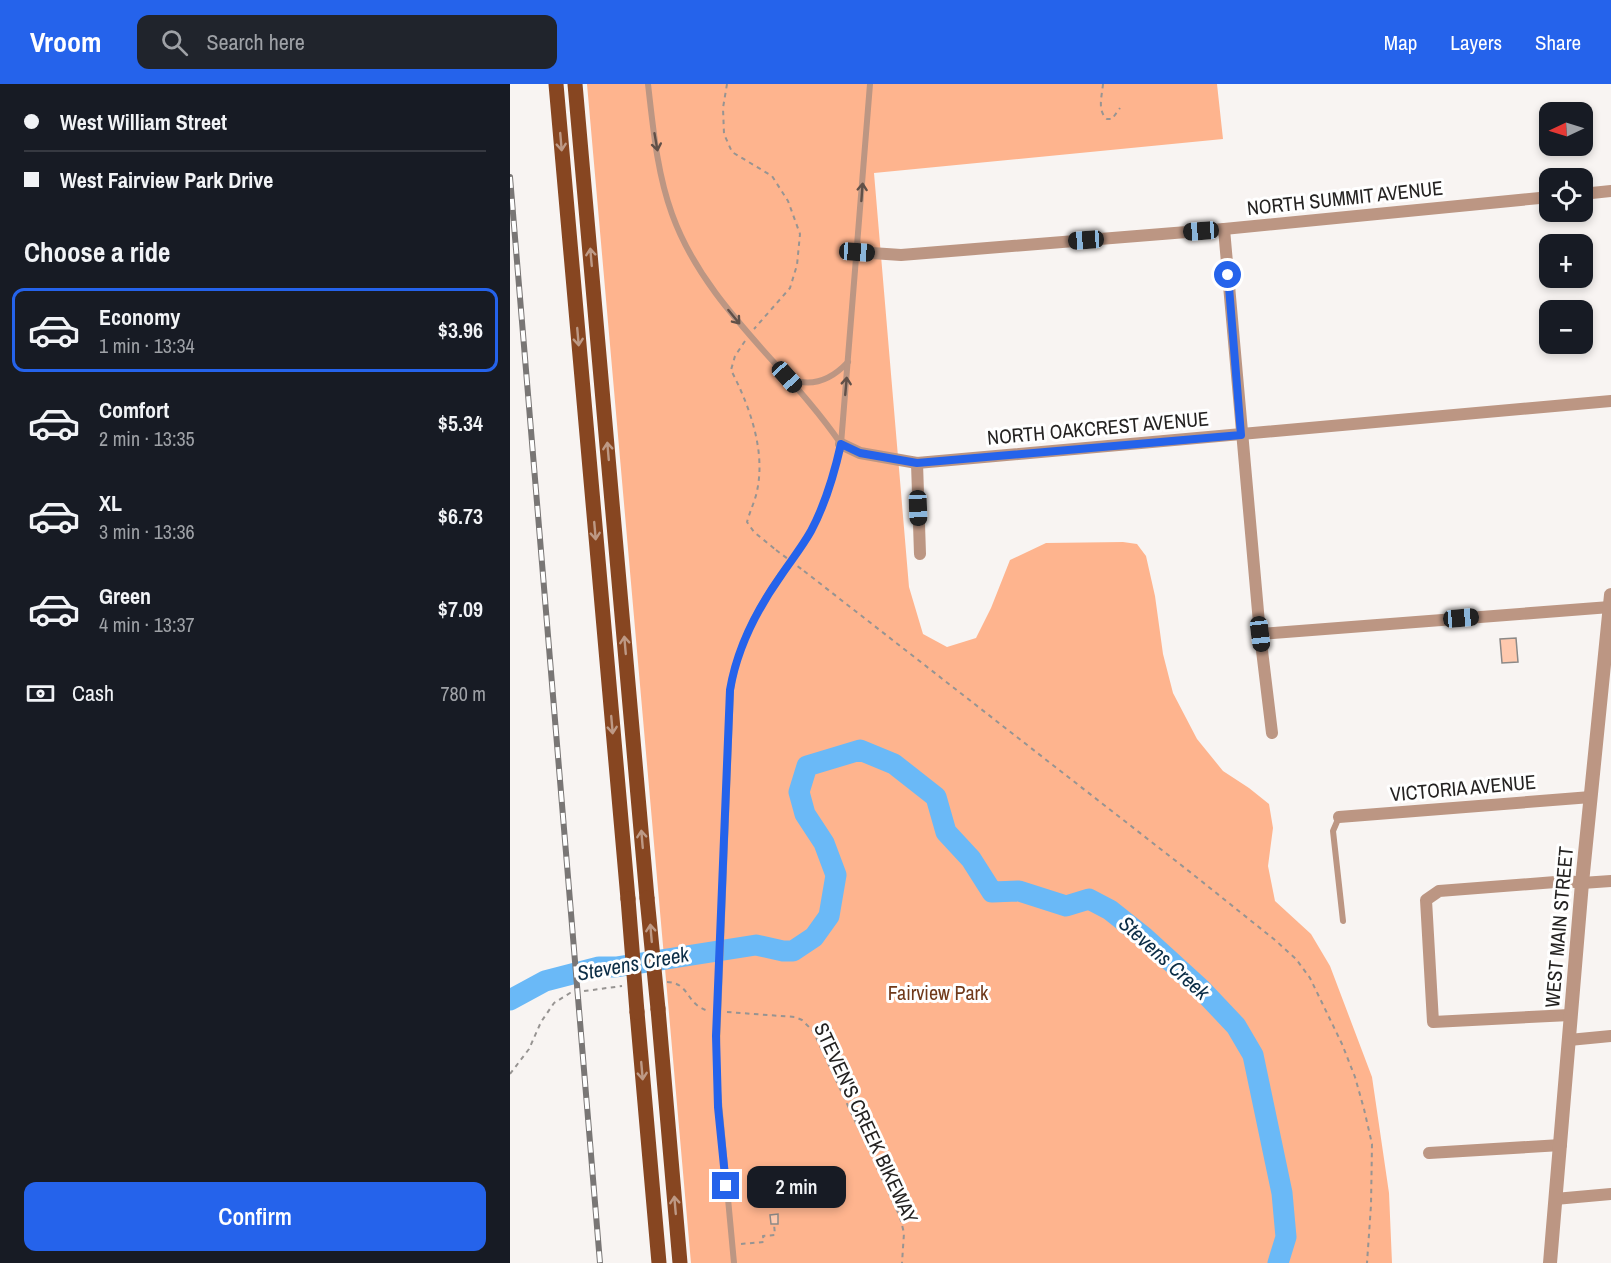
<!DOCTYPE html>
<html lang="en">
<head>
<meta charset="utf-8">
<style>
	body { margin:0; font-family:"Archivo Narrow",sans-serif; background:#20242c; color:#f1f3f6; height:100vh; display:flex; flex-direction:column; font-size:22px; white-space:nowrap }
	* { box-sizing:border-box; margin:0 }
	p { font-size:20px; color:#9ea1a6 }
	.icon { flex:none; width:33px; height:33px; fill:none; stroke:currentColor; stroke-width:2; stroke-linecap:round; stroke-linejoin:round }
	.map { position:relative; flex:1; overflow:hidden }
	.details { display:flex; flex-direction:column; background:#171b24; width:510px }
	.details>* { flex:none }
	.banner { display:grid; align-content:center; height:132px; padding:0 24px; background:#171b24 }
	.needle { width:39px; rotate:266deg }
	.fabs { position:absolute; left:1029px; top:18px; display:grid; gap:12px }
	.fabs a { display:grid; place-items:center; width:54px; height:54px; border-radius:12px; background:#171b24; box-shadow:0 3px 9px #0003; font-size:30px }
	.end { position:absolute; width:27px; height:27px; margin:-14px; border:8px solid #2563eb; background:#fff; box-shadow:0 0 0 3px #fff }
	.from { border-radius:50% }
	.bubble { position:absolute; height:42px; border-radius:12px; background:#171b24; box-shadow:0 3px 9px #0003; font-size:20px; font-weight:600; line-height:42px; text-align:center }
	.car { position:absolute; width:18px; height:36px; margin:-18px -9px; border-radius:8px; box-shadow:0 0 4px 2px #0007; background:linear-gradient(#222 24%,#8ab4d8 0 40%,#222 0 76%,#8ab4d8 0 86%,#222 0) }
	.banner b { display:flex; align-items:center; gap:21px; height:57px; font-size:22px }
	.banner b+b { border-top:2px solid #363941 }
	.banner i { width:15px; height:15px; background:#f1f3f6 }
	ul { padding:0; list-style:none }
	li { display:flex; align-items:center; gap:18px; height:84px; margin:0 12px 9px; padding:0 12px; border:3px solid transparent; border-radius:12px }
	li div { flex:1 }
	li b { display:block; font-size:22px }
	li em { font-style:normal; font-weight:600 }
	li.selected { border-color:#2563eb }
	li>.icon { width:54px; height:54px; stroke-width:1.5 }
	h2 { padding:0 24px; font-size:27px; line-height:72px }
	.pay { display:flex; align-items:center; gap:15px; height:66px; padding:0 24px; font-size:22px }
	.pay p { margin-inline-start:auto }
	.cta { display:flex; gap:12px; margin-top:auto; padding:12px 24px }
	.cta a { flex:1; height:69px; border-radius:12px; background:#2563eb; color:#fff; font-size:24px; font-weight:600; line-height:69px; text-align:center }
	header { display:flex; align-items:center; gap:36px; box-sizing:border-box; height:84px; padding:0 30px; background:#2563eb; color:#fff }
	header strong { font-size:28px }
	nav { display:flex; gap:33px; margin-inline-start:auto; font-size:21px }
	.search { width:420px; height:54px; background:#20242c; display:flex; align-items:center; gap:15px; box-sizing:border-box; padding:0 21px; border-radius:12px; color:#9ea1a6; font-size:22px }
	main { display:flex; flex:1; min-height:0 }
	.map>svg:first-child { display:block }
	.green { fill:#feb48e }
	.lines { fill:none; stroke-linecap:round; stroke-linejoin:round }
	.river { stroke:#6ab9f7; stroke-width:21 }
	.building { fill:#fec9ae; stroke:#8c8987; stroke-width:1.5 }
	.path { stroke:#979492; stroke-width:2; stroke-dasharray:4.5 4.5; stroke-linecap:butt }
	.service { stroke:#bc9683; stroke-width:6 }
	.minor { stroke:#bc9683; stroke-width:12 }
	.tertiary { stroke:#bc9683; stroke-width:14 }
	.primary { stroke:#874621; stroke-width:15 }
	.rail-casing { stroke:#797675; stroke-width:6 }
	.rail { stroke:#fff; stroke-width:4; stroke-dasharray:11; stroke-linecap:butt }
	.path-bridge { stroke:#979492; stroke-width:2; stroke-dasharray:4.5 4.5; stroke-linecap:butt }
	.primary-bridge { stroke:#874621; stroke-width:15 }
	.oneway { stroke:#bd9985 }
	.oneway2 { stroke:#615048 }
	.route { stroke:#2563eb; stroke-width:8 }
	.labels { text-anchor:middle; stroke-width:6; stroke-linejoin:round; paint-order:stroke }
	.street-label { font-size:20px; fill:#242221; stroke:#fff }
	.park-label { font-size:20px; fill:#70391a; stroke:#fff }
	.water-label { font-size:21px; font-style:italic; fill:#0b2d46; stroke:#fff }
</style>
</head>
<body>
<header>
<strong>Vroom</strong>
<div class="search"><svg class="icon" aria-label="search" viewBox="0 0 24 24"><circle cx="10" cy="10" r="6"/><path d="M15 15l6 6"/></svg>Search here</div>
<nav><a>Map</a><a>Layers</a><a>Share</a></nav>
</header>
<main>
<section class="details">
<div class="banner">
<b><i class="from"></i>West William Street</b>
<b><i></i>West Fairview Park Drive</b>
</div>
<h2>Choose a ride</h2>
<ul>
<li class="selected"><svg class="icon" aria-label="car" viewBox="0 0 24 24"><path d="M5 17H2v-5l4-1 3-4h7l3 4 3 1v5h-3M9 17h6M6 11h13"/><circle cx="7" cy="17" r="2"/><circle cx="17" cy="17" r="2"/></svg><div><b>Economy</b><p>1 min · 13:34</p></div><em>$3.96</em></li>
<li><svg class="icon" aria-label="car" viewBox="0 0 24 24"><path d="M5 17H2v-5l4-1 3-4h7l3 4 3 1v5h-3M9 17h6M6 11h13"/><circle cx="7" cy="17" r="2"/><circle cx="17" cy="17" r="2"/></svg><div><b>Comfort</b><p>2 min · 13:35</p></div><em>$5.34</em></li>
<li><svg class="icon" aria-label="car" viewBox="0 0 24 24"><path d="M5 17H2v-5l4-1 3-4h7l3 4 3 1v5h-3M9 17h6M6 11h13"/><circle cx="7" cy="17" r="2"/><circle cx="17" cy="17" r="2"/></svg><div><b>XL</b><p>3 min · 13:36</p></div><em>$6.73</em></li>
<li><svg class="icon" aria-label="car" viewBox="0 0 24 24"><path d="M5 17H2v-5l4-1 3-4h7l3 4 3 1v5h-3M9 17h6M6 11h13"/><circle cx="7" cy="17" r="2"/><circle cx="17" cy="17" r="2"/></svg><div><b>Green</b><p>4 min · 13:37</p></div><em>$7.09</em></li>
</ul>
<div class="pay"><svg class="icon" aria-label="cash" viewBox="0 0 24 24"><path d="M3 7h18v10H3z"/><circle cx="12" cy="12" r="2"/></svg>Cash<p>780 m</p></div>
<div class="cta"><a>Confirm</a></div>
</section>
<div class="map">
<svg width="1101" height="1179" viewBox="0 0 1101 1179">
	<rect width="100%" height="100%" fill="#f8f4f2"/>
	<path class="green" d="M77,0H707L713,55L364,89L399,503L413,550L437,563L466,554L481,524L500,476L536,459L613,458L627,460L636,472L645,512L653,570L663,609L687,655L713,687L739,704L759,720L763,744L758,782L765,817L801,850L820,882L862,993L879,1109L882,1179H181Z"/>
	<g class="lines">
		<path class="river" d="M0,916L35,897L89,883H106L246,861L273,867H283L304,853L319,832L326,791L314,759L295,730L289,708L297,682L350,666L384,680L426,713L436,748L461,775L482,808L509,807L556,822L579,815L600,826L634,853L691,905L726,942L743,971L772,1109L776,1153L768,1179"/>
	</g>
	<g class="building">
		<path d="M1006,554L1008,578L992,579L990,555Z"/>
		<path d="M268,1130V1140H261L260,1131Z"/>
	</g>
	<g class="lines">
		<g class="path">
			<path d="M217,0L213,24L214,50L222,68L262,92L278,117L290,150L287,181L280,204L244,245"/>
			<path d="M593,0C592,12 587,27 597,35H602L610,24"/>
			<path d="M235,257L225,272L221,286C239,321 256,366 247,407C245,417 240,427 237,438L244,448L266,466"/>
			<path d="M294,487L680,788L765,856L786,875L800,894L832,960L845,993L854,1025L862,1060L861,1121L857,1179"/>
			<path d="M157,898C181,899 175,921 199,927"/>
			<path d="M217,928L285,933L292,936L303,947L390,1133L394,1149L392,1179"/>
			<path d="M0,990L19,965L31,938L44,919L60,909L112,902"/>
			<path d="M231,1160L254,1158L253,1152L265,1151L264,1140"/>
		</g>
		<g class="service">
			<path d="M138,0C143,43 147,89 162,130C195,222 277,281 331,360"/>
			<path d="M280,295C303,304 322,295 338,278"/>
			<path d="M829,733L823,747L833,837"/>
			<path d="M224,1179L206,986L221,606C226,564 246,527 269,493C280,478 292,463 301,447C316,420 324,391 331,360L360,0"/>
		</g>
		<g class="minor">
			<path d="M1072,110L1101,107"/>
			<path d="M714,145L750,550L762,649"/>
			<path d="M347,168L391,171L714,145L1040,113"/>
			<path d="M331,360L350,369L407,379L1101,317"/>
			<path d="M407,379L410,470"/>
			<path d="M750,550L1100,523"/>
			<path d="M829,733L1081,713"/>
			<path d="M1060,931L923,938L916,816L929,807L1058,797L1072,799L1101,797"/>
			<path d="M1059,956L1101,952"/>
			<path d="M919,1069L1051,1061"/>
			<path d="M1045,1115L1101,1110"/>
		</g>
		<path class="tertiary" d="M1040,1179L1072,799L1101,511"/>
		<g class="primary">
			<path d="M46,0L118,815"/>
			<path d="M65,0L137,814"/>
			<path d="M148,925L170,1179"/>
			<path d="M127,928L149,1179"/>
		</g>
		<g class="rail-casing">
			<path id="rail" d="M0,93L90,1179"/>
		</g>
		<use href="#rail" class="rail"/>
		<path class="path-bridge" d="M266,466L294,487"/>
		<g class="primary-bridge">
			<path d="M137,814L148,925"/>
			<path d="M118,815L127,928"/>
		</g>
	</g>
	<defs><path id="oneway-shaft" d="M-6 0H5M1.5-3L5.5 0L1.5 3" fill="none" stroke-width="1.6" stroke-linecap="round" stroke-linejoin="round" transform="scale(1.5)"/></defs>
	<g class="oneway">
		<use href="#oneway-shaft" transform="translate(51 58) rotate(85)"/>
		<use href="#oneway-shaft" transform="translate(81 173) rotate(-95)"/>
		<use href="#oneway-shaft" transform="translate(68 253) rotate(85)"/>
		<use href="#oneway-shaft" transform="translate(98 367) rotate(-95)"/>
		<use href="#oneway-shaft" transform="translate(85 447) rotate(85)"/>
		<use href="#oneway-shaft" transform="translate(115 561) rotate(-95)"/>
		<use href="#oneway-shaft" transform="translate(102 641) rotate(85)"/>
		<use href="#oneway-shaft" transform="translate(132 755) rotate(-95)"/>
		<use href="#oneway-shaft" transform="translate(141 849) rotate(-95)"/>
		<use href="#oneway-shaft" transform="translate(132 987) rotate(85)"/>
		<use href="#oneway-shaft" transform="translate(165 1121) rotate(-95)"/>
	</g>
	<g class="oneway2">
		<use href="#oneway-shaft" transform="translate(146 58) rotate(80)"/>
		<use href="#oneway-shaft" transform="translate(352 108) rotate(-86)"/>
		<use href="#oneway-shaft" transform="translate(224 233) rotate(51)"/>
		<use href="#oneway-shaft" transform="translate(336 302) rotate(-85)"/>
	</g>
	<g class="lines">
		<path class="route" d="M216,1102L208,1023L206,952L220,606C227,564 246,527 270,493C280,478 292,463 301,447C316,419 324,391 331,360L350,369L407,379L731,351L718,191"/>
	</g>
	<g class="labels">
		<g class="street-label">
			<text transform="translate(835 114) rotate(-6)" y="7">NORTH SUMMIT AVENUE</text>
			<text transform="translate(588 344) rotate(-5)" y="7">NORTH OAKCREST AVENUE</text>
			<text transform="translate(953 704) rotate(-5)" y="7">VICTORIA AVENUE</text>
			<text transform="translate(1049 843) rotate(-85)" y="7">WEST MAIN STREET</text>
			<text transform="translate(356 1039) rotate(65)" y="7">STEVEN'S CREEK BIKEWAY</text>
		</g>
		<g class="park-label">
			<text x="428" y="916">Fairview Park</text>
		</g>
		<g class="water-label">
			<text transform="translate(654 874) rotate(42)" y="7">Stevens Creek</text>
			<text transform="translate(123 880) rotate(-10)" y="7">Stevens Creek</text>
		</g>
	</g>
</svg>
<div class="fabs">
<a><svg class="needle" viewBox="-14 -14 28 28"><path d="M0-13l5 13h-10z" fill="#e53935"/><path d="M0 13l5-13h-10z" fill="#9ea1a6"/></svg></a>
<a><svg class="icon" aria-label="locate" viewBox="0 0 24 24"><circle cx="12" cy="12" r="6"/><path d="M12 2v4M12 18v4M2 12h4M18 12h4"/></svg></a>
<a>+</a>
<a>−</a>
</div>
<i class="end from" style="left:718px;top:191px"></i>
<i class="end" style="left:216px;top:1102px"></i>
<div class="bubble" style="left:237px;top:1082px;width:99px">2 min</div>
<i class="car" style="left:691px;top:147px;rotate:266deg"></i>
<i class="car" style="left:576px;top:156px;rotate:266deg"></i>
<i class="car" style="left:347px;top:168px;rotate:94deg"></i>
<i class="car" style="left:277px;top:293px;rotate:138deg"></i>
<i class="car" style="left:408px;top:424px;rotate:178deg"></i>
<i class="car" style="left:951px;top:534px;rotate:85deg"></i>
<i class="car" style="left:750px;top:550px;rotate:173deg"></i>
</div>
</main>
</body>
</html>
